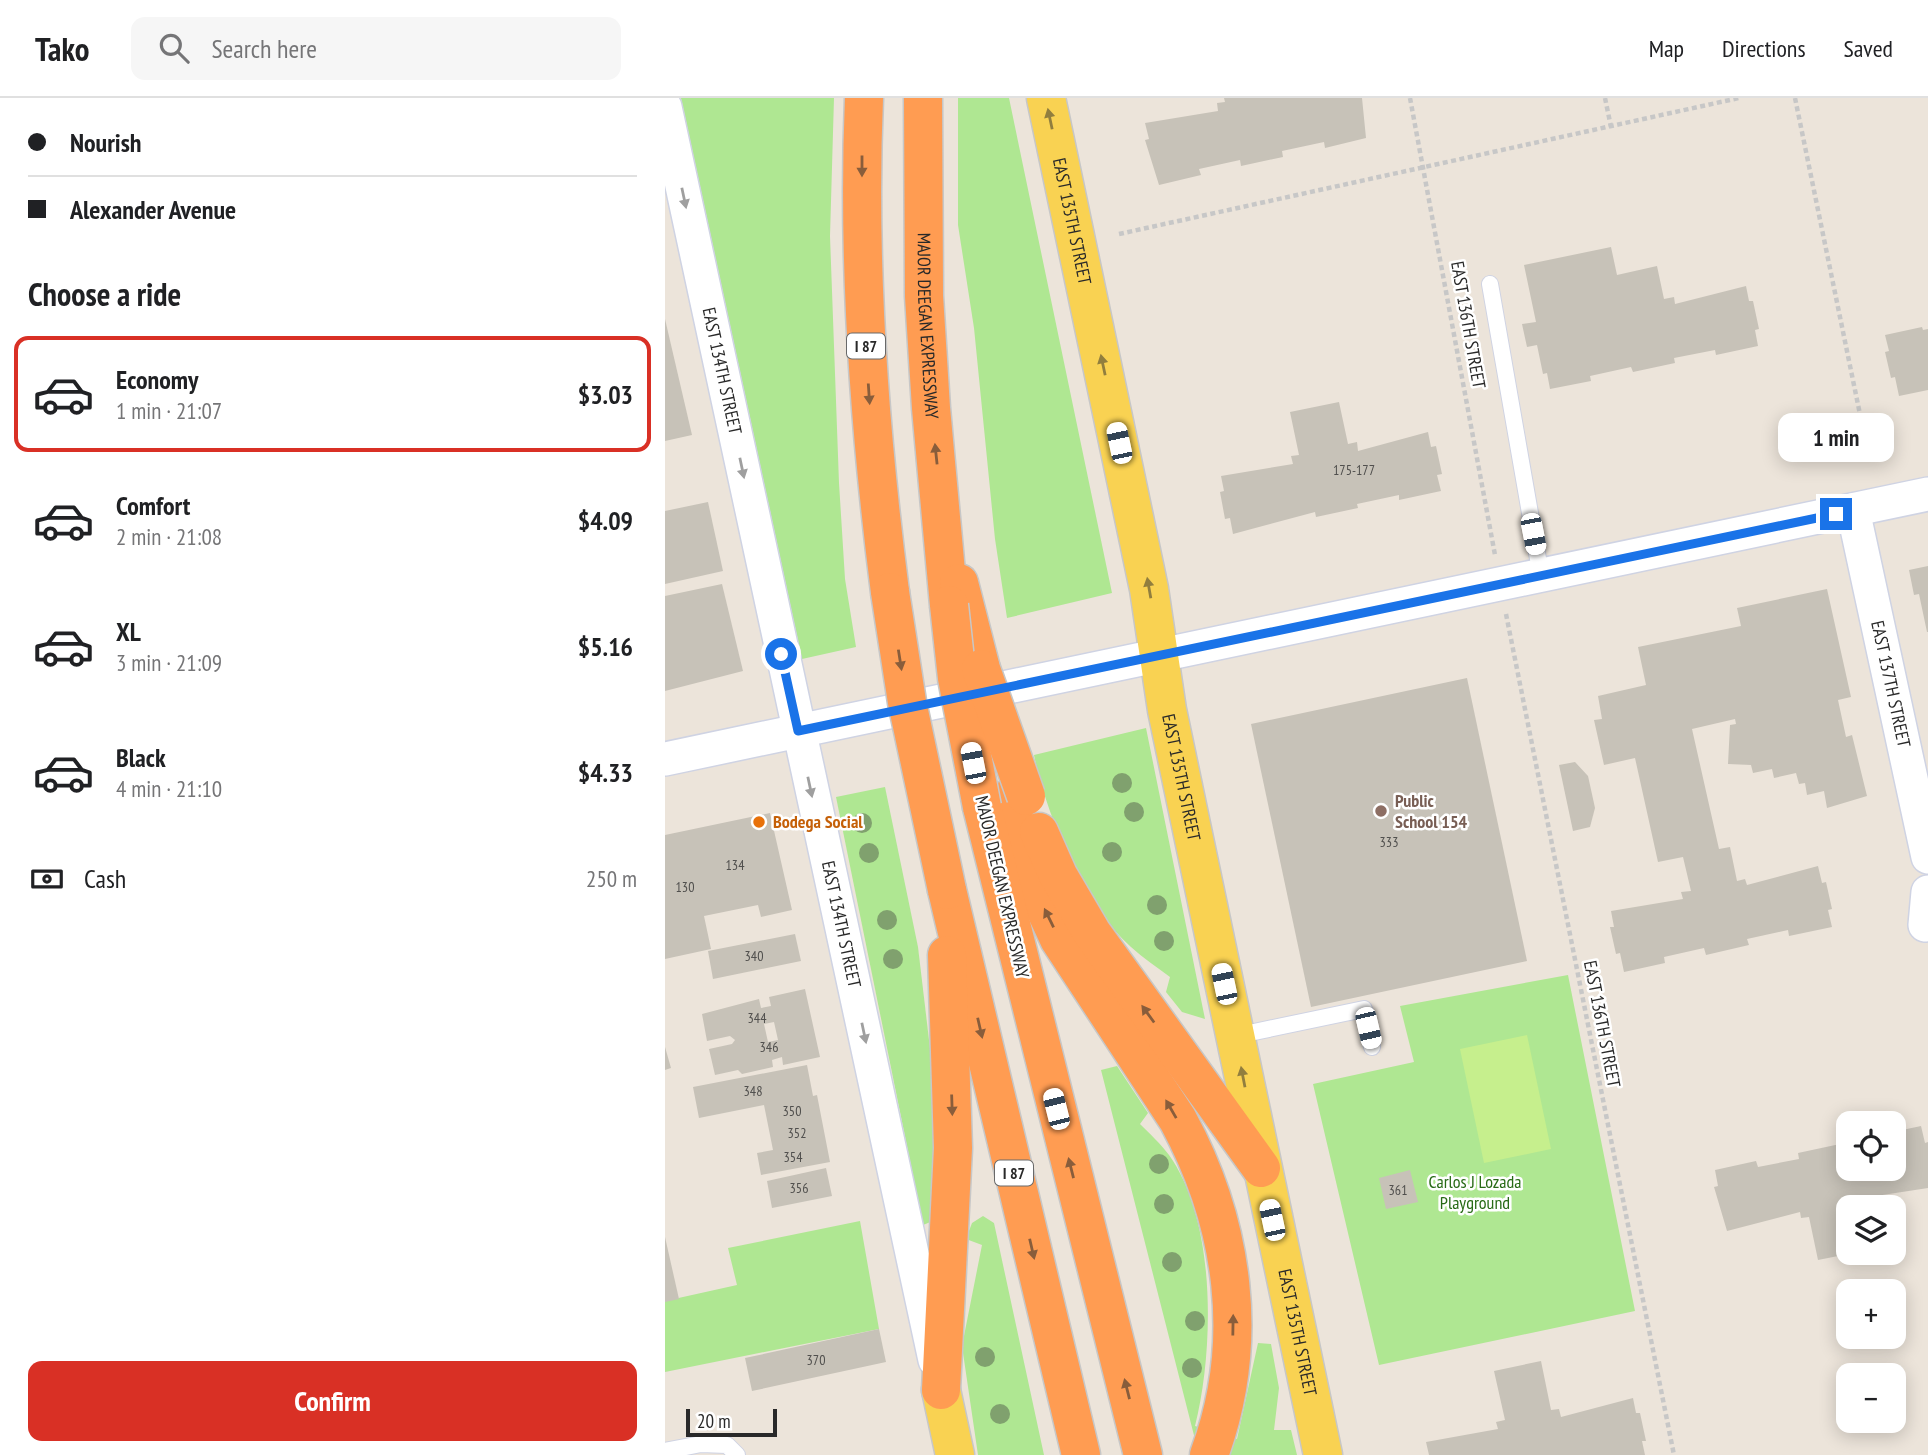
<!DOCTYPE html>
<html lang="en">
<head>
<meta charset="utf-8">
<style>
	body { margin:0; font-family:"PT Sans Narrow",sans-serif; background:#f6f6f6; color:#202124; height:100vh; display:flex; flex-direction:column; font-size:26px; white-space:nowrap }
	* { box-sizing:border-box; margin:0 }
	p { font-size:23px; color:#757577 }
	.icon { flex:none; width:38px; height:38px; fill:none; stroke:currentColor; stroke-width:2; stroke-linecap:round; stroke-linejoin:round }
	.map { position:relative; flex:1; overflow:hidden }
	.sheet { display:flex; flex-direction:column; background:#fff; width:665px }
	.sheet>* { flex:none }
	.guide { display:grid; align-content:center; height:154px; padding:0 28px; background:#fff }
	.tools { position:absolute; left:1171px; top:1013px; display:grid; gap:14px }
	.tools a { display:grid; place-items:center; width:70px; height:70px; border-radius:14px; background:#fff; box-shadow:0 4px 18px #0003; font-size:35px }
	.scale { position:absolute; left:21px; bottom:18px; width:91px; box-sizing:border-box; padding-left:7px; border:4px solid #292929; border-top:0; font-size:19px; line-height:24px; white-space:nowrap; color:#292929; -webkit-text-stroke:5px #fff; paint-order:stroke }
	.end { position:absolute; width:32px; height:32px; margin:-16px; border:9px solid #1a73e8; background:#fff; box-shadow:0 0 0 4px #fff }
	.from { border-radius:50% }
	.bubble { position:absolute; height:49px; border-radius:14px; background:#fff; box-shadow:0 4px 18px #0003; font-size:23px; font-weight:800; line-height:49px; text-align:center }
	.car { position:absolute; width:21px; height:42px; margin:-21px -10px; border-radius:9px; box-shadow:0 0 5px 2px #0007; background:linear-gradient(#fff 24%,#345 0 40%,#fff 0 76%,#345 0 86%,#fff 0) }
	.guide b { display:flex; align-items:center; gap:24px; height:66px; font-size:26px }
	.guide b+b { border-top:2px solid #e0e0e0 }
	.guide i { width:18px; height:18px; background:#202124 }
	ul { padding:0; list-style:none }
	li { display:flex; align-items:center; gap:21px; height:116px; margin:0 14px 10px; padding:0 14px; border:4px solid transparent; border-radius:14px }
	li div { flex:1 }
	li b { display:block; font-size:26px }
	li em { font-style:normal; font-weight:800 }
	li.active { border-color:#d93025 }
	li>.icon { width:63px; height:63px; stroke-width:1.5 }
	h2 { padding:0 28px; font-size:32px; line-height:84px }
	.pay { display:flex; align-items:center; gap:18px; height:77px; padding:0 28px; font-size:26px }
	.pay p { margin-inline-start:auto }
	.action { display:flex; gap:14px; margin-top:auto; padding:14px 28px }
	.action a { flex:1; height:80px; border-radius:14px; background:#d93025; color:#fff; font-size:28px; font-weight:800; line-height:80px; text-align:center }
	header { display:flex; align-items:center; gap:42px; box-sizing:border-box; height:98px; padding:0 35px; background:#fff; border-bottom:2px solid #e0e0e0 }
	header strong { font-size:33px }
	nav { display:flex; gap:38px; margin-inline-start:auto; font-size:24px }
	.search { width:490px; height:63px; background:#f6f6f6; display:flex; align-items:center; gap:18px; box-sizing:border-box; padding:0 24px; border-radius:14px; color:#757577; font-size:26px }
	main { display:flex; flex:1; min-height:0 }
	.map>svg:first-child { display:block }
	.green { fill:#afe792 }
	.pitch { fill:#c6ef8d }
	.building { fill:#c7c2b8; fill-rule:evenodd }
	.lines { fill:none; stroke-linecap:round; stroke-linejoin:round }
	.lane-casing { stroke:#cfd3e3; stroke-width:18 }
	.street-casing { stroke:#cfd3e3; stroke-width:36 }
	.primary-casing { stroke:#c7c7c7; stroke-width:41 }
	.highway-casing { stroke:#c7c7c7; stroke-width:41 }
	.path { stroke:#c7c7c7; stroke-width:4.5; stroke-dasharray:5 3.5; stroke-linecap:butt }
	.lane { stroke:#fff; stroke-width:16 }
	.street { stroke:#fff; stroke-width:33 }
	.primary { stroke:#f9d252; stroke-width:38 }
	.highway { stroke:#ff9c52; stroke-width:38 }
	.highway-bridge-casing { stroke:#c7c7c7; stroke-width:41; stroke-linecap:butt }
	.highway-bridge { stroke:#ff9c52; stroke-width:38 }
	.tree { fill:#80a16e }
	.oneway { fill:#917e3e }
	.oneway2 { fill:#895d3b }
	.oneway3 { fill:#9f9f9f }
	.route { stroke:#1a73e8; stroke-width:9 }
	.education-dot { fill:#8d6e63; stroke:#fff; stroke-width:2.5 }
	.food-dot { fill:#e8710a; stroke:#fff; stroke-width:2.5 }
	.labels { text-anchor:middle; stroke-width:5; stroke-linejoin:round; paint-order:stroke }
	.number-label { font-size:14px; fill:#504f4d }
	.shield { fill:#fff; stroke:#696969; stroke-width:2 }
	.shield-label { font-size:16px; font-weight:bold; fill:#292929 }
	.street-label { font-size:18px; fill:#292929; stroke:#fff }
	.education-label { font-size:18px; font-weight:bold; fill:#785e54; stroke:#fff; text-anchor:start }
	.food-label { font-size:18px; font-weight:bold; fill:#c56008; stroke:#fff; text-anchor:start }
	.park-label { font-size:18px; fill:#276a15; stroke:#fff }
</style>
</head>
<body>
<header>
<strong>Tako</strong>
<div class="search"><svg class="icon" aria-label="search" viewBox="0 0 24 24"><circle cx="10" cy="10" r="6"/><path d="M15 15l6 6"/></svg>Search here</div>
<nav><a>Map</a><a>Directions</a><a>Saved</a></nav>
</header>
<main>
<section class="sheet">
<div class="guide">
<b><i class="from"></i>Nourish</b>
<b><i></i>Alexander Avenue</b>
</div>
<h2>Choose a ride</h2>
<ul>
<li class="active"><svg class="icon" aria-label="car" viewBox="0 0 24 24"><path d="M5 17H2v-5l4-1 3-4h7l3 4 3 1v5h-3M9 17h6M6 11h13"/><circle cx="7" cy="17" r="2"/><circle cx="17" cy="17" r="2"/></svg><div><b>Economy</b><p>1 min · 21:07</p></div><em>$3.03</em></li>
<li><svg class="icon" aria-label="car" viewBox="0 0 24 24"><path d="M5 17H2v-5l4-1 3-4h7l3 4 3 1v5h-3M9 17h6M6 11h13"/><circle cx="7" cy="17" r="2"/><circle cx="17" cy="17" r="2"/></svg><div><b>Comfort</b><p>2 min · 21:08</p></div><em>$4.09</em></li>
<li><svg class="icon" aria-label="car" viewBox="0 0 24 24"><path d="M5 17H2v-5l4-1 3-4h7l3 4 3 1v5h-3M9 17h6M6 11h13"/><circle cx="7" cy="17" r="2"/><circle cx="17" cy="17" r="2"/></svg><div><b>XL</b><p>3 min · 21:09</p></div><em>$5.16</em></li>
<li><svg class="icon" aria-label="car" viewBox="0 0 24 24"><path d="M5 17H2v-5l4-1 3-4h7l3 4 3 1v5h-3M9 17h6M6 11h13"/><circle cx="7" cy="17" r="2"/><circle cx="17" cy="17" r="2"/></svg><div><b>Black</b><p>4 min · 21:10</p></div><em>$4.33</em></li>
</ul>
<div class="pay"><svg class="icon" aria-label="cash" viewBox="0 0 24 24"><path d="M3 7h18v10H3z"/><circle cx="12" cy="12" r="2"/></svg>Cash<p>250 m</p></div>
<div class="action"><a>Confirm</a></div>
</section>
<div class="map">
<svg width="1263" height="1357" viewBox="0 0 1263 1357">
	<rect width="100%" height="100%" fill="#ece4da"/>
	<g class="green">
		<path d="M16,0H169L165,138L174,385L180,481L191,549L137,561Z"/>
		<path d="M293,0H344L447,495L342,520L330,441L309,230L293,127Z"/>
		<path d="M481,630L540,921L517,914L501,894L505,879C492,869 478,860 466,849C418,806 382,719 369,657Z"/>
		<path d="M220,689L253,849L271,1001L268,1123L258,1127L171,699Z"/>
		<path d="M903,877L970,1213L714,1267L648,986L749,964L735,908Z"/>
		<path d="M452,968L483,1015L475,1026C485,1036 496,1046 504,1057C552,1124 549,1253 530,1328L572,1341L593,1245L606,1246L614,1290L609,1332H626L632,1357H534L436,972Z"/>
		<path d="M318,1118L329,1125L379,1357H313L297,1248L317,1147L301,1141L307,1125Z"/>
		<path d="M195,1123L214,1231L0,1274V1203L72,1187L63,1150Z"/>
	</g>
	<path class="pitch" d="M862,937L886,1051L819,1065L795,951Z"/>
	<g class="building">
		<path d="M559,0H697L701,40L660,50L659,44L617,53L618,59L576,68L575,62L534,71L536,77L494,87L480,42L484,41L480,25L553,13L552,5L560,4Z"/>
		<path d="M946,149L952,177L992,168L999,201L1009,199L1010,206L1081,188L1084,203H1088L1094,231L1090,232L1093,248L1051,257L1050,252L1009,260L1010,265L968,274L966,269L925,278L926,283L885,291L882,275L878,276L872,247L862,249L857,226L871,224L859,167Z"/>
		<path d="M0,221L27,337L0,343Z"/>
		<path d="M1257,229L1258,232L1263,231V292L1234,298L1230,279L1226,280L1220,254L1224,253L1220,237Z"/>
		<path d="M674,304L683,346L692,344L693,353L763,334L766,349L771,348L777,376L772,377L776,393L734,402V397L692,406L693,410L651,419L650,414L568,436L565,420L560,421L555,394L559,393L556,378L628,366L626,358L634,357L625,314Z"/>
		<path d="M43,404L58,473L0,486V413Z"/>
		<path d="M1263,468V534H1262L1254,496L1249,497L1244,472Z"/>
		<path d="M57,486L78,573L0,593V498Z"/>
		<path d="M1162,491L1186,599L1173,602L1181,639L1187,637L1202,698L1162,710L1159,693L1142,697L1140,685L1134,686L1131,675L1109,680L1107,671L1088,675L1086,667L1063,666L1065,627L1071,626L1070,621L1027,631L1054,751L1065,749L1072,783L1080,781L1082,787L1153,768L1157,785L1161,784L1167,811L1163,812L1167,829L1124,838L1123,832L1082,841L1084,847L1041,857L1039,850L999,859L1000,865L959,874L955,855L951,856L945,829H949L946,813L1018,801L1016,794L1026,793L1018,759L993,764L970,660L939,667L929,622L937,621L933,598L981,587L973,549L1076,528L1072,510Z"/>
		<path d="M802,580L862,863L646,909L586,626Z"/>
		<path d="M910,664L923,678L930,710L925,729L908,733L894,667Z"/>
		<path d="M105,715L127,812L96,819L93,807L39,818L46,851L0,861V737Z"/>
		<path d="M130,836L136,863L48,881L43,853Z"/>
		<path d="M140,891L155,959L118,967L117,959L107,962L108,969L77,976L73,972L50,977L44,951L67,946L70,942L65,938L42,943L37,916L94,901L96,910L106,908L104,899ZM109,924L113,942L103,944L99,926Z"/>
		<path d="M0,949L6,970L0,972Z"/>
		<path d="M142,967L148,998L152,997L165,1064L96,1077L92,1055L108,1052L99,1007L34,1020L28,989Z"/>
		<path d="M1256,1028L1260,1045L1263,1044V1090L1198,1100L1200,1108L1183,1110V1156L1153,1162L1144,1119L1136,1120L1135,1114L1062,1133L1049,1089L1053,1088L1050,1072L1091,1063L1093,1069L1134,1061L1133,1055L1175,1046L1177,1051L1183,1050V1071H1228V1034Z"/>
		<path d="M161,1070L167,1098L107,1110L102,1083Z"/>
		<path d="M745,1072L753,1104L721,1111L714,1080Z"/>
		<path d="M0,1139L14,1201L0,1204Z"/>
		<path d="M214,1231L221,1264L87,1293L80,1260Z"/>
		<path d="M876,1263L886,1312L894,1311L896,1319L968,1300L971,1315H975L981,1343H977L980,1357H764L761,1344L833,1331L831,1324L840,1322L829,1273Z"/>
	</g>
	<g class="lines">
		<g class="lane-casing">
			<g id="lane">
				<path d="M825,186L876,478"/>
				<path d="M570,938L699,911L707,949"/>
				<path d="M0,1353L36,1346L62,1347L72,1357"/>
			</g>
		</g>
		<g class="street-casing">
			<g id="street">
				<path id="s1" d="M0,9L270,1262"/>
				<path id="s2" d="M1188,412L1263,759"/>
				<path d="M0,661L1263,396"/>
				<path d="M1260,827L1263,794"/>
			</g>
		</g>
		<g class="primary-casing">
			<g id="primary">
				<path id="s3" d="M381,0L484,491L502,612L658,1357"/>
				<path d="M276,1292L290,1357"/>
			</g>
		</g>
		<g class="highway-casing">
			<g id="highway">
				<path d="M199,0C192,165 204,330 225,494"/>
				<path id="s4" d="M258,0L259,198L266,310L284,507"/>
				<path d="M294,485L316,571"/>
				<path d="M343,701L366,781L394,841L513,1022C569,1126 586,1244 544,1357"/>
				<path d="M317,709L478,1357"/>
				<path d="M374,734L393,777L427,835L596,1070"/>
				<path d="M282,792L416,1357"/>
				<path d="M276,1292L288,1050L282,857"/>
			</g>
		</g>
		<g class="path">
			<path d="M745,0L830,457"/>
			<path d="M940,0L946,29"/>
			<path d="M1130,0L1198,331L1196,343"/>
			<path d="M454,136L1074,0"/>
			<path d="M841,516L1009,1357"/>
		</g>
		<use href="#lane" class="lane"/>
		<use href="#street" class="street"/>
		<use href="#primary" class="primary"/>
		<use href="#highway" class="highway"/>
		<g class="highway-bridge-casing">
			<g id="highway-bridge">
				<path d="M225,494L242,604L282,792"/>
				<path d="M284,507L292,580L317,709"/>
				<path d="M316,571L361,698"/>
			</g>
		</g>
		<use href="#highway-bridge" class="highway-bridge"/>
	</g>
	<g class="tree">
		<circle cx="457" cy="685" r="10"/>
		<circle cx="469" cy="714" r="10"/>
		<circle cx="197" cy="725" r="10"/>
		<circle cx="447" cy="754" r="10"/>
		<circle cx="204" cy="755" r="10"/>
		<circle cx="492" cy="807" r="10"/>
		<circle cx="222" cy="822" r="10"/>
		<circle cx="499" cy="843" r="10"/>
		<circle cx="228" cy="861" r="10"/>
		<circle cx="494" cy="1066" r="10"/>
		<circle cx="499" cy="1106" r="10"/>
		<circle cx="507" cy="1164" r="10"/>
		<circle cx="530" cy="1223" r="10"/>
		<circle cx="320" cy="1259" r="10"/>
		<circle cx="527" cy="1270" r="10"/>
		<circle cx="335" cy="1316" r="10"/>
	</g>
	<defs><path id="oneway-solid" d="M-6-.8H1V-3.2L6.5 0L1 3.2V.8H-6Z" transform="scale(1.75)"/></defs>
	<g class="oneway">
		<use href="#oneway-solid" transform="translate(385 21) rotate(-102)"/>
		<use href="#oneway-solid" transform="translate(438 267) rotate(-102)"/>
		<use href="#oneway-solid" transform="translate(484 490) rotate(-100)"/>
		<use href="#oneway-solid" transform="translate(578 979) rotate(-101)"/>
	</g>
	<g class="oneway2">
		<use href="#oneway-solid" transform="translate(197 68) rotate(90)"/>
		<use href="#oneway-solid" transform="translate(204 296) rotate(86)"/>
		<use href="#oneway-solid" transform="translate(271 356) rotate(-96)"/>
		<use href="#oneway-solid" transform="translate(235 562) rotate(81)"/>
		<use href="#oneway-solid" transform="translate(384 820) rotate(-116)"/>
		<use href="#oneway-solid" transform="translate(483 916) rotate(-126)"/>
		<use href="#oneway-solid" transform="translate(315 930) rotate(77)"/>
		<use href="#oneway-solid" transform="translate(287 1007) rotate(88)"/>
		<use href="#oneway-solid" transform="translate(506 1011) rotate(-120)"/>
		<use href="#oneway-solid" transform="translate(406 1070) rotate(-104)"/>
		<use href="#oneway-solid" transform="translate(367 1151) rotate(77)"/>
		<use href="#oneway-solid" transform="translate(568 1227) rotate(-89)"/>
		<use href="#oneway-solid" transform="translate(462 1291) rotate(-104)"/>
	</g>
	<g class="oneway3">
		<use href="#oneway-solid" transform="translate(19 100) rotate(78)"/>
		<use href="#oneway-solid" transform="translate(77 370) rotate(78)"/>
		<use href="#oneway-solid" transform="translate(145 689) rotate(78)"/>
		<use href="#oneway-solid" transform="translate(199 935) rotate(78)"/>
	</g>
	<g class="lines">
		<path class="route" d="M116,556L133,633L1171,416"/>
	</g>
	<circle class="education-dot" cx="716" cy="713" r="7"/>
	<circle class="food-dot" cx="94" cy="724" r="7"/>
	<g class="labels">
		<g class="number-label">
			<text x="689" y="377">175-177</text>
			<text x="724" y="749">333</text>
			<text x="70" y="772">134</text>
			<text x="20" y="794">130</text>
			<text x="89" y="863">340</text>
			<text x="92" y="925">344</text>
			<text x="104" y="954">346</text>
			<text x="88" y="998">348</text>
			<text x="127" y="1018">350</text>
			<text x="132" y="1040">352</text>
			<text x="128" y="1064">354</text>
			<text x="134" y="1095">356</text>
			<text x="733" y="1097">361</text>
			<text x="151" y="1267">370</text>
		</g>
		<g class="shield">
			<rect x="182" y="235.5" width="38" height="25" rx="5"/>
			<rect x="330" y="1062.5" width="38" height="25" rx="5"/>
		</g>
		<g class="shield-label">
			<text x="201" y="254">I 87</text>
			<text x="349" y="1081">I 87</text>
		</g>
		<g class="street-label">
			<text dy="6" stroke="none"><textPath href="#s3" startOffset="126">EAST 135TH STREET</textPath></text>
			<text transform="translate(803 227) rotate(80)" y="6">EAST 136TH STREET</text>
			<text dy="6" stroke="none"><textPath href="#s4" startOffset="228">MAJOR DEEGAN EXPRESSWAY</textPath></text>
			<text dy="6" stroke="none"><textPath href="#s1" startOffset="270">EAST 134TH STREET</textPath></text>
			<text dy="6" stroke="none"><textPath href="#s2" startOffset="178">EAST 137TH STREET</textPath></text>
			<text dy="6" stroke="none"><textPath href="#s3" startOffset="693">EAST 135TH STREET</textPath></text>
			<text transform="translate(337 789) rotate(77)" y="6">MAJOR DEEGAN EXPRESSWAY</text>
			<text dy="6" stroke="none"><textPath href="#s1" startOffset="836">EAST 134TH STREET</textPath></text>
			<text transform="translate(937 926) rotate(79)" y="6">EAST 136TH STREET</text>
			<text dy="6" stroke="none"><textPath href="#s3" startOffset="1260">EAST 135TH STREET</textPath></text>
		</g>
		<g class="education-label">
			<text x="730" y="709">Public<tspan x="730" dy="21">School 154</tspan></text>
		</g>
		<g class="food-label">
			<text x="108" y="730">Bodega Social</text>
		</g>
		<g class="park-label">
			<text x="810" y="1090">Carlos J Lozada<tspan x="810" dy="21">Playground</tspan></text>
		</g>
	</g>
</svg>
<div class="tools">
<a><svg class="icon" aria-label="locate" viewBox="0 0 24 24"><circle cx="12" cy="12" r="6"/><path d="M12 2v4M12 18v4M2 12h4M18 12h4"/></svg></a>
<a><svg class="icon" aria-label="layers" viewBox="0 0 24 24"><path d="M12 4l9 5-9 5-9-5zM3 14l9 5 9-5"/></svg></a>
<a>+</a>
<a>−</a>
</div>
<div class="scale">20 m</div>
<i class="end from" style="left:116px;top:556px"></i>
<i class="end" style="left:1171px;top:416px"></i>
<div class="bubble" style="left:1113px;top:315px;width:116px">1 min</div>
<i class="car" style="left:454px;top:345px;rotate:348deg"></i>
<i class="car" style="left:868px;top:436px;rotate:169deg"></i>
<i class="car" style="left:308px;top:665px;rotate:349deg"></i>
<i class="car" style="left:559px;top:886px;rotate:348deg"></i>
<i class="car" style="left:703px;top:930px;rotate:167deg"></i>
<i class="car" style="left:391px;top:1011px;rotate:346deg"></i>
<i class="car" style="left:607px;top:1122px;rotate:348deg"></i>
</div>
</main>
</body>
</html>
